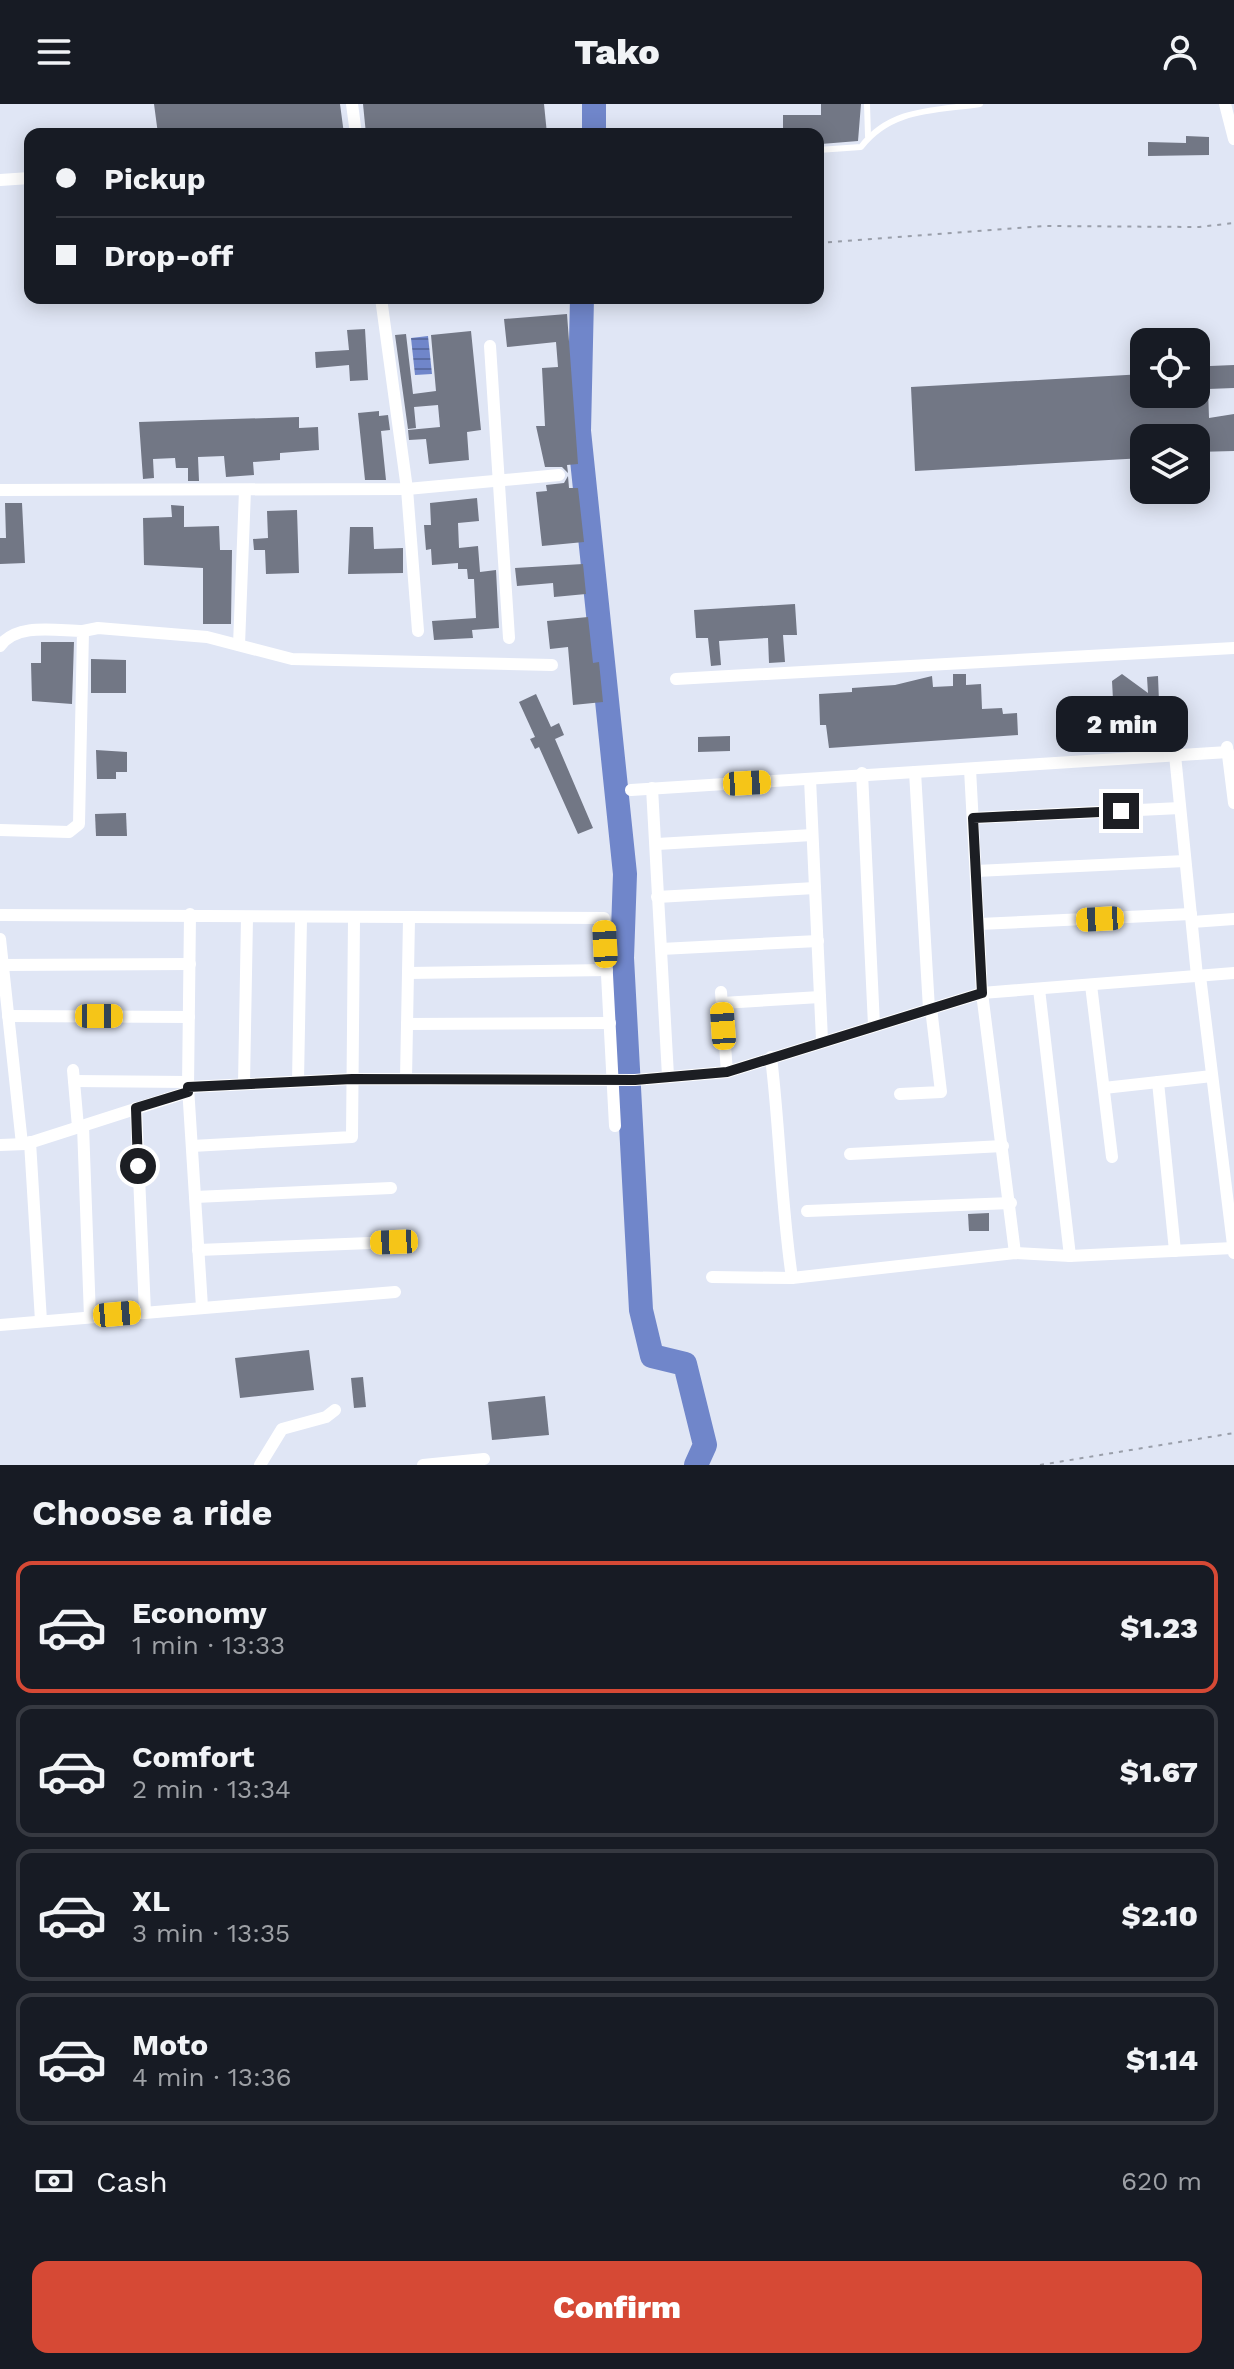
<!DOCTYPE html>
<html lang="en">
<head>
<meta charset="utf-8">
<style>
	body { margin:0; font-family:"Work Sans",sans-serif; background:#20242c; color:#f1f3f6; height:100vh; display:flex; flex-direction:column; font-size:30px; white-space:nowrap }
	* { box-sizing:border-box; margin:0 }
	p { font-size:26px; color:#9ea1a6 }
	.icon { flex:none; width:44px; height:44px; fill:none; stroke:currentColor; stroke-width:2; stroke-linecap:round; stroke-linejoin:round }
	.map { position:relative; height:1361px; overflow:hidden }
	.side { display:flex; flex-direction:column; background:#171b24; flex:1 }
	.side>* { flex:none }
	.banner { position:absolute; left:24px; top:24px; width:800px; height:176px; border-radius:16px; box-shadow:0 4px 20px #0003; display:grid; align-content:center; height:176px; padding:0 32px; background:#171b24 }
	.buttons { position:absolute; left:1130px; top:224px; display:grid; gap:16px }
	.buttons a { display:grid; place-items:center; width:80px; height:80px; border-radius:16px; background:#171b24; box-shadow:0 4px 20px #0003; font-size:40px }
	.end { position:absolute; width:36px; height:36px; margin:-18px; border:10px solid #1c1e23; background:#fff; box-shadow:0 0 0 4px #fff }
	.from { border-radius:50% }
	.bubble { position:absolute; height:56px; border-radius:16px; background:#171b24; box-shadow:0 4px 20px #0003; font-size:26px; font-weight:800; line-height:56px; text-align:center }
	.car { position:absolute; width:24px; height:48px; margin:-24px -12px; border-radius:10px; box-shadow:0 0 6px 2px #0007; background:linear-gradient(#f5c518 24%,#345 0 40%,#f5c518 0 76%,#345 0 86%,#f5c518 0) }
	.banner b { display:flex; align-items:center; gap:28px; height:76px; font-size:30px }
	.banner b+b { border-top:2px solid #363941 }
	.banner i { width:20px; height:20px; background:#f1f3f6 }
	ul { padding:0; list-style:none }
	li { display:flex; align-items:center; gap:24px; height:132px; margin:0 16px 12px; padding:0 16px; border:4px solid #363941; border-radius:16px }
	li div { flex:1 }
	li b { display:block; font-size:30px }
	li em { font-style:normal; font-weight:800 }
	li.active { border-color:#d64935 }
	li>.icon { width:72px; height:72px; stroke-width:1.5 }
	h2 { padding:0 32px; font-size:36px; line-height:96px }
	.pay { display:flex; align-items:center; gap:20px; height:88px; padding:0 32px; font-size:30px }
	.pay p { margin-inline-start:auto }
	.action { display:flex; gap:16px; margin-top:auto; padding:16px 32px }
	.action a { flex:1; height:92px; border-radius:16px; background:#d64935; color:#fff; font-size:32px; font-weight:800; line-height:92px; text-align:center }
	header { display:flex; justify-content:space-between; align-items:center; height:104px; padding:0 32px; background:#171b24; font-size:36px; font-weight:800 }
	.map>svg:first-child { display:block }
	.water { fill:url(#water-rules) }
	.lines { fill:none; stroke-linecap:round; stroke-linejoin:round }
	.river { stroke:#7086ca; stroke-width:24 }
	.building { fill:#727785 }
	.path { stroke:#999ea9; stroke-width:2; stroke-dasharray:4 6; stroke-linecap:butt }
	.service { stroke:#fff; stroke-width:6 }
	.minor { stroke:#fff; stroke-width:12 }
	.route { stroke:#1c1e23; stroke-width:10 }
</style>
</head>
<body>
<header><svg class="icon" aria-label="menu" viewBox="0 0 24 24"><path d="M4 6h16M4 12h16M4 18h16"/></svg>Tako<svg class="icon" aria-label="person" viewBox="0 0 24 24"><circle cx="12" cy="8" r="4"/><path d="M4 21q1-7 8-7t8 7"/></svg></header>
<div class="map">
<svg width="1234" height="1361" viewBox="0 0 1234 1361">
	<defs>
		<pattern id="water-rules" width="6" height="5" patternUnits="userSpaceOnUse" patternTransform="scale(2)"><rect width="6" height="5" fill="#7086ca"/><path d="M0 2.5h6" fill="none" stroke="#5b6da4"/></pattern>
	</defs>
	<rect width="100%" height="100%" fill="#e0e6f5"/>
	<path class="water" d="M428,232L432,270L415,271L411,234Z"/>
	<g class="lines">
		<g class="river">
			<path d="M594,0V30"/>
			<path d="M582,194L579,327L625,770L622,854L641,1206L652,1252L685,1260L705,1341L696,1361"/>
		</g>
	</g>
	<g class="building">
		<path d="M154,0H340L344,30H273L272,25L243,30H158Z"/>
		<path d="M363,0H544L547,30H366Z"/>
		<path d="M821,0H861L858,37L821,40L818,30H783V11H821Z"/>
		<path d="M1186,32L1209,33V51L1148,52V38L1186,39Z"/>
		<path d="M567,210L578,360L567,361L568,369L562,363H545L536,322H545L542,264L558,263L556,238L507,243L504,215Z"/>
		<path d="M365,225L368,276L350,277L349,261L316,264L315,248L349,246L347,226Z"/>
		<path d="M471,227L481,326L467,328L469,356L429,360L426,335L409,336L408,326L440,323L438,301L414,303L416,324L408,325L395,231L406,230L413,290L436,287L431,231Z"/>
		<path d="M1234,261V284L1208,285L1209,314L1234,310V347L1196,348V334H1144V354L915,367L911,283L1144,270V290H1196V268L1210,267V262Z"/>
		<path d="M379,307V312L388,311L390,326L381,327L386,376H365L358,309Z"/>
		<path d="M299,313V324L318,323L319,346L280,349V356L253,358L254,371L226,373L224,352L198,353L199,377H188V364H176L175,354L153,355L154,374L143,375L139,318Z"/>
		<path d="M568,372L569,384H578L584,438L542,442L536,388L547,387L546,381L564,379Z"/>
		<path d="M477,394L479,417L458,419L459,444L478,442L480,468L496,466L499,524L472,526L473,534L434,536L432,517L476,514L474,475H468L467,465H458V459L432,461L431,445L426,446L424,421H431L430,399Z"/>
		<path d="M5,399H22L25,459L0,460V434H6Z"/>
		<path d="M171,401L184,402V423L219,422L220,446H232L231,520H203V464L144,461L143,414L172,413Z"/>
		<path d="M297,406L299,469L266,470L265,446H254L253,435L268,434L267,407Z"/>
		<path d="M350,423H373L374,445L403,444V469L348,470Z"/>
		<path d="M583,460L586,490L554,493L553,479L517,482L515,464Z"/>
		<path d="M795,500L797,531H783L785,558L769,559L768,534L719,537L721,561L711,562L708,534H696L694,506Z"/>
		<path d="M588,513L593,559L599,558L603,598L573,601L568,543L550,545L547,517Z"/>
		<path d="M41,538H74L72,600L32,597L31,559H41Z"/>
		<path d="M91,555L126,556V589H91Z"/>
		<path d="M953,570H966V581L981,580L982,605L1002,604L1003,610L1017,609L1018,631L829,644L826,621H820L819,590L852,588V584L895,581L932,572L933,583L953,582Z"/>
		<path d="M1122,570L1148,589L1147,573L1158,572L1160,624L1130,626L1129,612L1114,614L1112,577Z"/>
		<path d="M536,590L551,623L559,619L564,631L555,635L593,724L578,730L539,643L535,645L530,635L535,633L519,598Z"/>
		<path d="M730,632V647L698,648V633Z"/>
		<path d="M96,646L127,648V668H116V675H97Z"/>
		<path d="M126,709L127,732H96L95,710Z"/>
		<path d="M989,1109V1127H969L968,1110Z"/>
		<path d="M309,1246L314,1286L240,1294L235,1254Z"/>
		<path d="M363,1273L366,1303L354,1304L351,1274Z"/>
		<path d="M545,1292L549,1331L492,1336L488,1298Z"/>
	</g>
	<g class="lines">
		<g class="path">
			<path d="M818,139L1044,122L1199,123L1234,119"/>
			<path d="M1040,1361L1234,1329"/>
		</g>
		<g class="service">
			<path d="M867,0L868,32"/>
			<path d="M818,46L861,43C891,4 934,7 980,0"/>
		</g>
		<g class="minor">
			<path d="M352,0L356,30"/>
			<path d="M1225,0L1234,35"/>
			<path d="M0,76L30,74"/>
			<path d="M381,194L407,385L418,527"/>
			<path d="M490,242L509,534"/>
			<path d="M0,386L407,385L559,371"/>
			<path d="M83,527L98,524L207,533L292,555L552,561"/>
			<path d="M239,541L245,386"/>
			<path d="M0,542C17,518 58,527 83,527L79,720L69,728L0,726"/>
			<path d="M676,575L1234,544"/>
			<path d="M1227,643L1234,699"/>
			<path d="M1175,651L1197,872"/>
			<path d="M970,665L982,889L1015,1149"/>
			<path d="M915,668L929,905"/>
			<path d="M862,669L874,921"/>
			<path d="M810,675L822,936"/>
			<path d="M652,684L668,972"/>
			<path d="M631,686L1228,648"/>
			<path d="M973,714L1180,704"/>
			<path d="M657,740L812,731"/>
			<path d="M976,767L1185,757"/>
			<path d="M657,793L815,784"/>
			<path d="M190,810L188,983L202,1203"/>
			<path d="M0,811L604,814L615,1022"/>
			<path d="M1192,818L1234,815"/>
			<path d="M979,820L1191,810"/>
			<path d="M0,835L22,1040"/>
			<path d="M661,845L818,837"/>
			<path d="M2,861L190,860"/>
			<path d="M408,869L607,866"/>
			<path d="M1200,872L1234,1149"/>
			<path d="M1091,881L1112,1053"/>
			<path d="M1039,885L1070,1152"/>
			<path d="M721,888L727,968"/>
			<path d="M722,899L820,893"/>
			<path d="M8,912L189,913"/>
			<path d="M407,920L610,919"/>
			<path d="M771,953C780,1027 781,1100 792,1174"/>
			<path d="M73,966L78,1023"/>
			<path d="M406,975L409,815"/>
			<path d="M74,977L188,978"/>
			<path d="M298,977L301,815"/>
			<path d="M1158,978L1175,1147"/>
			<path d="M244,980L247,814"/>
			<path d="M188,983L352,975L635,976L727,968L982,889L1234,869"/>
			<path d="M1104,984L1212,972"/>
			<path d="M900,990L941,988L931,904"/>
			<path d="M136,1004L145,1208"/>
			<path d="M83,1022L90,1213"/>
			<path d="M30,1038L41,1217"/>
			<path d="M0,1041L26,1040L188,988"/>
			<path d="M192,1042L352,1033L354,815"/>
			<path d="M850,1050L1003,1042"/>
			<path d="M195,1093L391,1084"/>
			<path d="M807,1107L1011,1099"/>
			<path d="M198,1146L394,1138"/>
			<path d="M712,1173L792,1174L1015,1149L1070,1152L1233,1144"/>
			<path d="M0,1221L395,1188"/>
			<path d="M260,1361L282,1325L326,1313L335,1306"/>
			<path d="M423,1361L484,1355"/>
		</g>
	</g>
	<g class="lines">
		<path class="route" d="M138,1062L136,1004L188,988V983L352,975L635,976L727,968L982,889L973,714L1121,707"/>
	</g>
</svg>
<div class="buttons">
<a><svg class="icon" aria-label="locate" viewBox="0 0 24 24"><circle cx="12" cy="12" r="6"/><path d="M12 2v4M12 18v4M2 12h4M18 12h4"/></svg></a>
<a><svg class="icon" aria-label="layers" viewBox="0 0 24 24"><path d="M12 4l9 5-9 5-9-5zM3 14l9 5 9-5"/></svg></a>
</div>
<i class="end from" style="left:138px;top:1062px"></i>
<i class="end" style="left:1121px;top:707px"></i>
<div class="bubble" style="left:1056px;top:592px;width:132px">2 min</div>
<i class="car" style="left:747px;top:679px;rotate:87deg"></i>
<i class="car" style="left:1100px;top:815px;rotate:267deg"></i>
<i class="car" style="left:605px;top:840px;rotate:357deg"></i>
<i class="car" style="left:99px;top:912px;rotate:90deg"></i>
<i class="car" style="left:723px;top:922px;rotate:356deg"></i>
<i class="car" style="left:394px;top:1138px;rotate:268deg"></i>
<i class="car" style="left:117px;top:1210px;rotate:85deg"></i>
<div class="banner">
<b><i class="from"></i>Pickup</b>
<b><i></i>Drop-off</b>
</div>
</div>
<section class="side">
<h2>Choose a ride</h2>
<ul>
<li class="active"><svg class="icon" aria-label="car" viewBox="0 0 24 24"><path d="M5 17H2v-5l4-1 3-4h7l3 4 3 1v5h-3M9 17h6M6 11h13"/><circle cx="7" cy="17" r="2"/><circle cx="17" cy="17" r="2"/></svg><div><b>Economy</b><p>1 min · 13:33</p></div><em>$1.23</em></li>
<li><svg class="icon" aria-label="car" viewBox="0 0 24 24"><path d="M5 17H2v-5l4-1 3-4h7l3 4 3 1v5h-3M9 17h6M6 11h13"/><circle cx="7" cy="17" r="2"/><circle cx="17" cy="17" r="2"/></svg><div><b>Comfort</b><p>2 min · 13:34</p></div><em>$1.67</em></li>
<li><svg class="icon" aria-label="car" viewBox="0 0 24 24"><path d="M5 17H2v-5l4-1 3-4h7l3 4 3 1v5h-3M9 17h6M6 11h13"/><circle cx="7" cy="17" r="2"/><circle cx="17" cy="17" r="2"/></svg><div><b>XL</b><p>3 min · 13:35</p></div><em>$2.10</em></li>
<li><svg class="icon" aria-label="car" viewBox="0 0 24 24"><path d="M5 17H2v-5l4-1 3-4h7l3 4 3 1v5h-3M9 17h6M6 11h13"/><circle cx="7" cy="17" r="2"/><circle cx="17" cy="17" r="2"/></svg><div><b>Moto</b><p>4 min · 13:36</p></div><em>$1.14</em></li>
</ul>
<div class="pay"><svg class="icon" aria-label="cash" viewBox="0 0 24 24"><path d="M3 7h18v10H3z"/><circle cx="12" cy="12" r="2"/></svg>Cash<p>620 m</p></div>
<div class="action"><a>Confirm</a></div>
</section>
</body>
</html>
